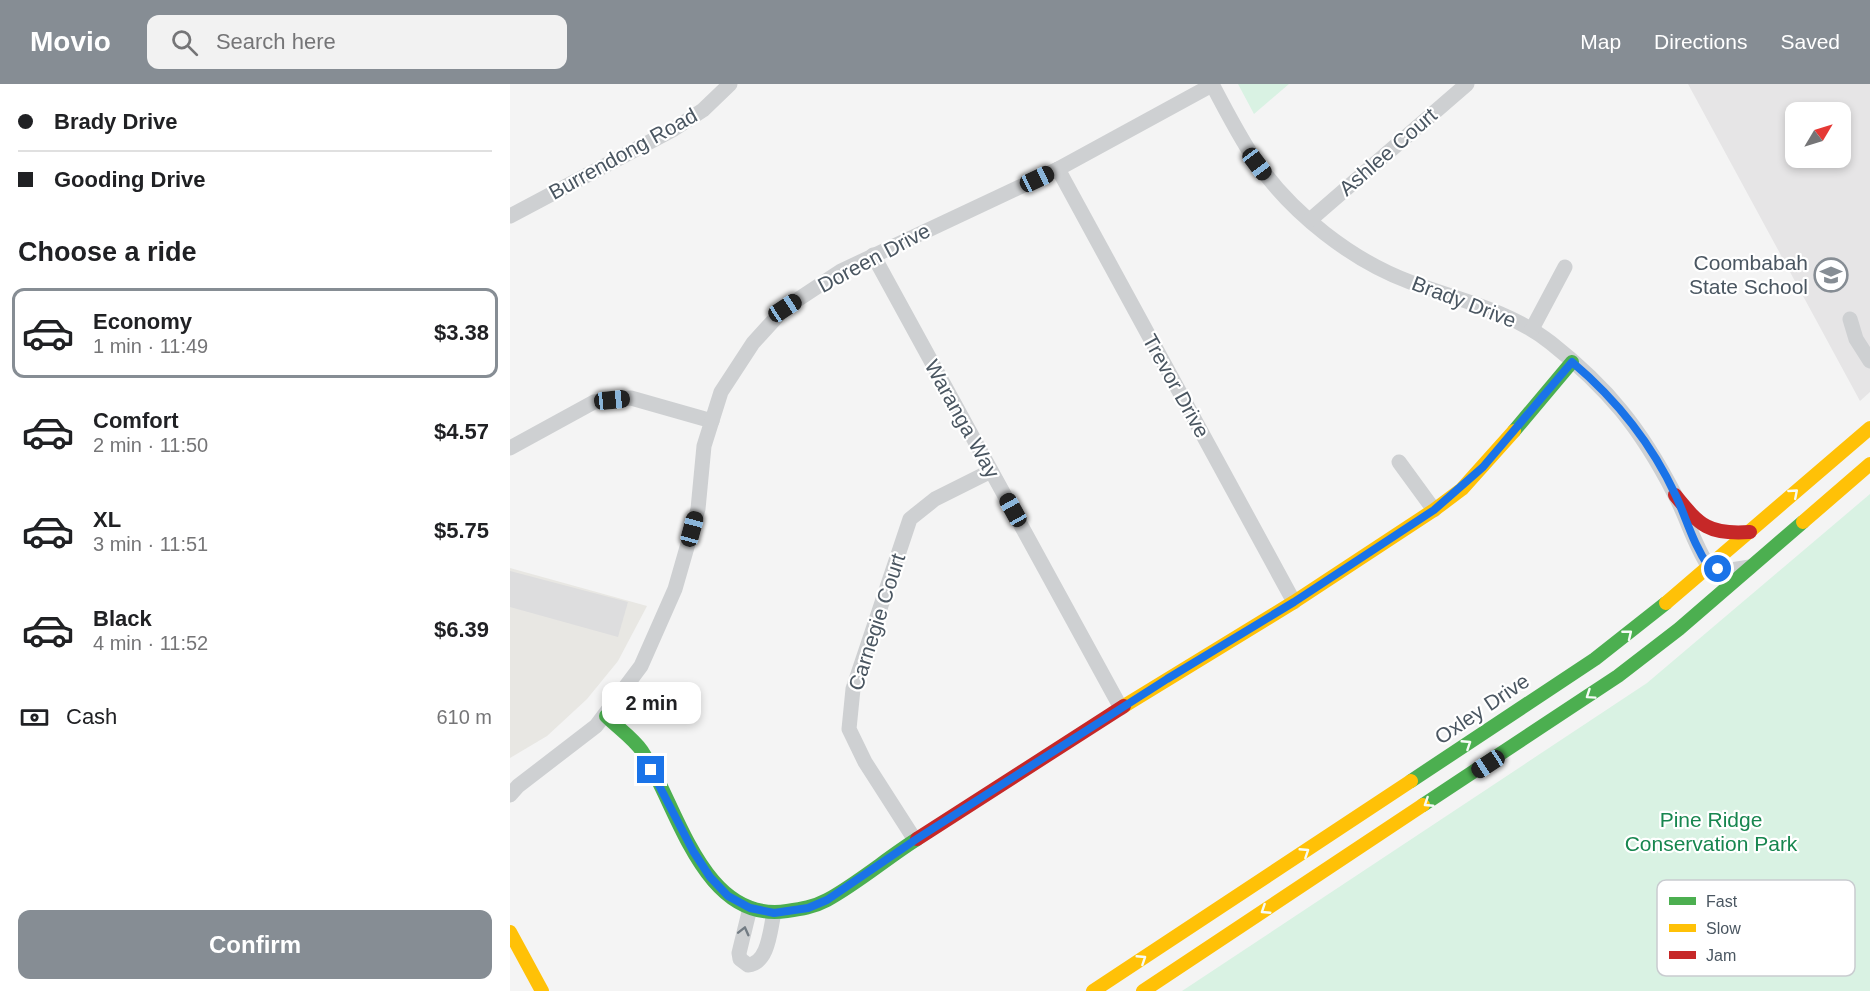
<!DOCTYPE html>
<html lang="en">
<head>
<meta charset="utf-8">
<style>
	body { margin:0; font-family:Helvetica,sans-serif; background:#f2f2f2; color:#202124; height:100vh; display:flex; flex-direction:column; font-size:22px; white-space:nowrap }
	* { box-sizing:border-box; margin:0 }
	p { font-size:20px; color:#757577 }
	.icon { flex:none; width:33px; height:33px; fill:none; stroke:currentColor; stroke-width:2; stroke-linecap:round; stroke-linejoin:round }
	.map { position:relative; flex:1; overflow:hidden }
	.details { display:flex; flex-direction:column; background:#fff; width:510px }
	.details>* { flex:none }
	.hud { display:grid; align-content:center; height:132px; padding:0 18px; background:#fff }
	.needle { width:39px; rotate:52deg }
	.tools { position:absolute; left:1275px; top:18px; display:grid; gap:12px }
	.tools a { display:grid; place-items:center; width:66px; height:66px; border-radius:12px; background:#fff; box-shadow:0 3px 9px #0003; font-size:30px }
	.end { position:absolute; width:27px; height:27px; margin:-14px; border:8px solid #1a73e8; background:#fff; box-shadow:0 0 0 3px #fff }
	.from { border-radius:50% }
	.bubble { position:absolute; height:42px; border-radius:12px; background:#fff; box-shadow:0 3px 9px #0003; font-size:20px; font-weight:700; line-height:42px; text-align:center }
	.car { position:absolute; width:18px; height:36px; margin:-18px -9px; border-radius:8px; box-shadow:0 0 4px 2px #0007; background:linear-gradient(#222 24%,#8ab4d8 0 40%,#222 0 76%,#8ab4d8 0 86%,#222 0) }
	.hud b { display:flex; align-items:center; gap:21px; height:57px; font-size:22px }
	.hud b+b { border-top:2px solid #e0e0e0 }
	.hud i { width:15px; height:15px; background:#202124 }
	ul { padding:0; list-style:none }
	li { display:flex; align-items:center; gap:18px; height:90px; margin:0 12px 9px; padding:0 6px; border:3px solid transparent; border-radius:12px }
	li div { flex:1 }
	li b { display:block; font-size:22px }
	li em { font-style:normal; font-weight:700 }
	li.active { border-color:#868d94 }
	li>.icon { width:54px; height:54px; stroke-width:1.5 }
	h2 { padding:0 18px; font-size:27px; line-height:72px }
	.pay { display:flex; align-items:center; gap:15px; height:66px; padding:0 18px; font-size:22px }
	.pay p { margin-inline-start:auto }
	.cta { display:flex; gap:12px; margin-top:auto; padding:12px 18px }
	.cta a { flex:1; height:69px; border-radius:12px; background:#868d94; color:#fff; font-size:24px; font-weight:700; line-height:69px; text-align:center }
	header { display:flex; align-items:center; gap:36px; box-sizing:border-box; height:84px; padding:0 30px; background:#868d94; color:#fff }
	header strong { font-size:28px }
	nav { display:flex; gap:33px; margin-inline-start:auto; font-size:21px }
	.search { width:420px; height:54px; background:#f2f2f2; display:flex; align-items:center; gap:15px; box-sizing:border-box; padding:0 21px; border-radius:12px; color:#757577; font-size:22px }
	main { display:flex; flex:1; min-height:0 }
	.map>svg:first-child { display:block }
	.commercial { fill:#e8e7e3 }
	.education { fill:#e6e5e6; fill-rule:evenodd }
	.green { fill:#d9f2e3 }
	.building { fill:#ddddde }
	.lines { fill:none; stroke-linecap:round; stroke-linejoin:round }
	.street { stroke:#ced0d2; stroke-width:15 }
	.fast { stroke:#4caf50; stroke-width:14 }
	.slow { stroke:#ffc107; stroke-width:14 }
	.jam { stroke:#c62828; stroke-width:14 }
	.oneway { stroke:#f6fbf6 }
	.oneway2 { stroke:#727b83 }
	.route { stroke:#1a73e8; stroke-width:8 }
	.labels { text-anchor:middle; stroke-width:4.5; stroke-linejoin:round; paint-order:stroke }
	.street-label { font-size:21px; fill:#4a5661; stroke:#fff }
	.poi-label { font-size:21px; fill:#4a5661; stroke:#fff; text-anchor:end }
	.park-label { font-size:21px; fill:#17864f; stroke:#fff }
	.key { fill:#fff; stroke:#c9ccd0; stroke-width:1.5 }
	.key-label { font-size:16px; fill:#4a5661 }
</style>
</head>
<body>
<header>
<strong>Movio</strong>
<div class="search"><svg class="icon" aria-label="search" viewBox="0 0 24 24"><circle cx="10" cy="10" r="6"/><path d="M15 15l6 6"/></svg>Search here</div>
<nav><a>Map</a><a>Directions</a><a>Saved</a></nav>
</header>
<main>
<section class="details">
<div class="hud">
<b><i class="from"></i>Brady Drive</b>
<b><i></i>Gooding Drive</b>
</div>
<h2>Choose a ride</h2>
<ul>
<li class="active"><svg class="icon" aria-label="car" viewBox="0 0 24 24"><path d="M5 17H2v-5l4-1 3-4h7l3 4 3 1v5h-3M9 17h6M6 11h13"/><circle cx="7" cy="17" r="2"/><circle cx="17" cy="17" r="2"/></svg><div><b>Economy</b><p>1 min · 11:49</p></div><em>$3.38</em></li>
<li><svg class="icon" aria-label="car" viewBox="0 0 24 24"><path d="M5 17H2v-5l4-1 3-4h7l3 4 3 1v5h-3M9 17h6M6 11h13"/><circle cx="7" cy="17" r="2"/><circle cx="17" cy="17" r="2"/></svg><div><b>Comfort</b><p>2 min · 11:50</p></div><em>$4.57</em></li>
<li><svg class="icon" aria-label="car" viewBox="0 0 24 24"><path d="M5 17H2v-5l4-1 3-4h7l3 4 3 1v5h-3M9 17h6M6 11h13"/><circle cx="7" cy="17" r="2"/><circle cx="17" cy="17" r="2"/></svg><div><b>XL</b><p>3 min · 11:51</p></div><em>$5.75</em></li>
<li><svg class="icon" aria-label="car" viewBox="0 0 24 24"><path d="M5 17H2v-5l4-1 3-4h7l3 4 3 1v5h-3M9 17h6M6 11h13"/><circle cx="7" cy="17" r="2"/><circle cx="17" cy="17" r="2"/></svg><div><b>Black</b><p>4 min · 11:52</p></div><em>$6.39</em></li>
</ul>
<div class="pay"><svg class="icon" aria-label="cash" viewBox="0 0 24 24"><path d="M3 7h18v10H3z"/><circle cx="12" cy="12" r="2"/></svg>Cash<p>610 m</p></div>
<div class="cta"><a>Confirm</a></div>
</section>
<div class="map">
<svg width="1360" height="907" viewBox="0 0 1360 907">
	<rect width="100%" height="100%" fill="#f4f4f4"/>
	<path class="commercial" d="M0,484L137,522L108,577L77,615L37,652L0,674Z"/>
	<path class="education" d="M1178,0H1360V308L1350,317ZM1286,28H1330V74H1286Z"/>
	<g class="green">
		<path d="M728,0H779L744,30Z"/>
		<path d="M1360,410V907H672L1137,599Z"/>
	</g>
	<path class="building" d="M0,487L118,518L108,553L0,523Z"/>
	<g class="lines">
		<g class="street">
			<path d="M702,0C716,27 730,54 747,79C783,130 841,176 900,198C949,216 999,226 1041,259C1098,304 1131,345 1164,409C1177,433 1183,459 1199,483L1221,486L1240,483"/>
			<path d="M548,85L784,518"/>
			<path d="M0,132L164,45L193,26L220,0"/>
			<path d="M800,136L957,0"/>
			<path d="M363,171L611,624"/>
			<path d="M1340,235L1346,255L1360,277"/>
			<path d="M1022,245L1055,183"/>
			<path d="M0,364L84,318L121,314L202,337"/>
			<path d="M889,378L924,426"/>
			<path d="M0,711L8,702L86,642L131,582L165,505L188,425L194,362L211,308L243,259L275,224L331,187L548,85L702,1"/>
			<path d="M405,756L355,678L339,645L343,605L400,435L425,415L481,387"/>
			<path d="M240,824L229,869L230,875L238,881C259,879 260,845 264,829"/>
		</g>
		<g class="fast">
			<path d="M1004,347L1062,278"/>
			<path d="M96,632C107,643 123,654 132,667C168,722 192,840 277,827C291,825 304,823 317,816C348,799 377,774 407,755"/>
			<path d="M901,697L1085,575L1156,519"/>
			<path d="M913,721L1108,592L1169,545L1293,438"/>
		</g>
		<g class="slow">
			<path d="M1293,438L1360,380"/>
			<path d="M1156,519L1360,344"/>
			<path d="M614,622L784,518L924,426L952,405L1004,347"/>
			<path d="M0,848L32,907"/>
			<path d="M583,907L901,697"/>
			<path d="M633,907L913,721"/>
		</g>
		<g class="jam">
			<path d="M1165,411C1190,442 1199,451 1240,448"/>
			<path d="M407,755L614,622"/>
		</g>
	</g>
	<defs><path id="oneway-chevron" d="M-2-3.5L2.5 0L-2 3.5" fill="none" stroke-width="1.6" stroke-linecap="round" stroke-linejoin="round" transform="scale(1.5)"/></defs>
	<g class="oneway">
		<use href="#oneway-chevron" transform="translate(1284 409) rotate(-41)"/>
		<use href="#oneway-chevron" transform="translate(1118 550) rotate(-39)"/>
		<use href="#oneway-chevron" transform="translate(1080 611) rotate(146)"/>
		<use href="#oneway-chevron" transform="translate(957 660) rotate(-33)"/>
		<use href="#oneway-chevron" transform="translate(918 719) rotate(147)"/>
		<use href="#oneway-chevron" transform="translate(795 768) rotate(-33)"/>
		<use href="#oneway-chevron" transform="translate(755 826) rotate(147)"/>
		<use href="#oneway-chevron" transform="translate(632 875) rotate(-33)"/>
	</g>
	<use class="oneway2" href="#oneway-chevron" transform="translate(234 847) rotate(-76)"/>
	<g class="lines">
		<path class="route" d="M141,686L183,767L200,793L218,812L240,824L264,829L298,824L317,816L405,756L657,595L784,518L924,426L973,383L1062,278C1107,316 1141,358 1166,412C1177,436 1183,460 1199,483L1208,485"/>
	</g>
	<defs>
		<g id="school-ring" transform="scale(1.725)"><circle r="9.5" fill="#fff" stroke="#868d94" stroke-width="1.5"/><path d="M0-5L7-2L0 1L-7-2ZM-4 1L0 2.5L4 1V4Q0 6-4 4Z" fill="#868d94"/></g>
	</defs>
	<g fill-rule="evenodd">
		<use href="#school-ring" x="1321" y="191"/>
	</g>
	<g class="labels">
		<g class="street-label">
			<text transform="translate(878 68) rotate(-41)" y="7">Ashlee Court</text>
			<text transform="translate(113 70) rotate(-29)" y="7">Burrendong Road</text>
			<text transform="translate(364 174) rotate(-28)" y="7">Doreen Drive</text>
			<text transform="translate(954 218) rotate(21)" y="7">Brady Drive</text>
			<text transform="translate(666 302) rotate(61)" y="7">Trevor Drive</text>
			<text transform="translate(452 335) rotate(61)" y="7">Waranga Way</text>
			<text transform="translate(367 538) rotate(-72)" y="7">Carnegie Court</text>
			<text transform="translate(972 625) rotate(-34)" y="7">Oxley Drive</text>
		</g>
		<g class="poi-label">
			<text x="1298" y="186">Coombabah<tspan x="1298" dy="24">State School</tspan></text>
		</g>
		<g class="park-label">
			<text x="1201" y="743">Pine Ridge<tspan x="1201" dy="24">Conservation Park</tspan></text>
		</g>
	</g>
	<rect x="1147" y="796" width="198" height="96" rx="9" class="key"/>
	<rect x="1159" y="813" width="27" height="8" fill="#4caf50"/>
	<rect x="1159" y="840" width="27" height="8" fill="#ffc107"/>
	<rect x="1159" y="867" width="27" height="8" fill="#c62828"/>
	<g class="key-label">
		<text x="1196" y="823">Fast</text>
		<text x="1196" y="850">Slow</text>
		<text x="1196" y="877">Jam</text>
	</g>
</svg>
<div class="tools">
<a><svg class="needle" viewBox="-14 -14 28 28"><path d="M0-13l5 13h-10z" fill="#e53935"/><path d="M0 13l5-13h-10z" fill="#757577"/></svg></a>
</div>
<i class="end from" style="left:1208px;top:485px"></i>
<i class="end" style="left:141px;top:686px"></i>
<div class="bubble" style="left:92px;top:598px;width:99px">2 min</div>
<i class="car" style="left:747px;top:80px;rotate:143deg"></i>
<i class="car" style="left:527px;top:95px;rotate:65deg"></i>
<i class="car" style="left:275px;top:224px;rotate:57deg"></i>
<i class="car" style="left:102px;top:316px;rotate:84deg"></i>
<i class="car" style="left:503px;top:426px;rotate:331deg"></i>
<i class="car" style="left:182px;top:445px;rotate:15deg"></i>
<i class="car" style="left:978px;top:680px;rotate:237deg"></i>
</div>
</main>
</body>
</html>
